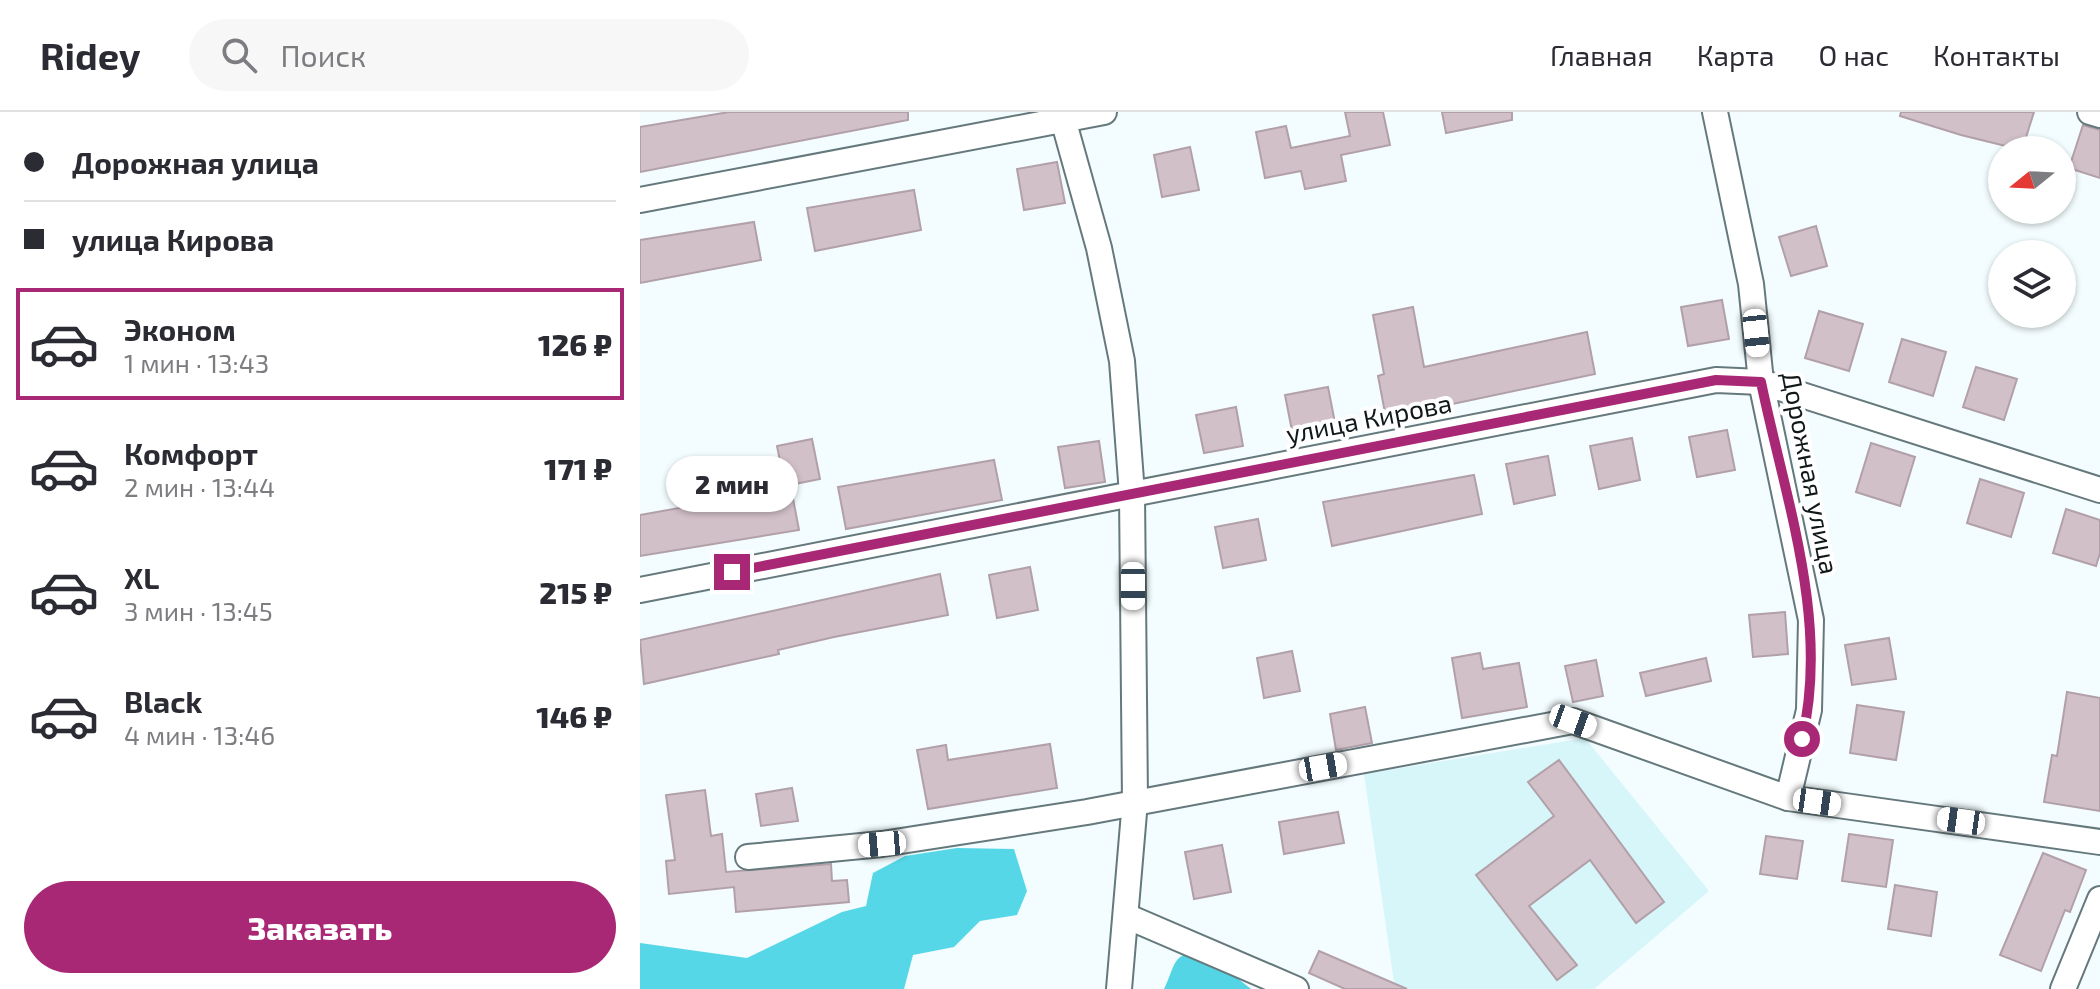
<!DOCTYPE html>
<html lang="ru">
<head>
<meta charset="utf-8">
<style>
	body { margin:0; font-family:"Exo 2",sans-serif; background:#f7f7f7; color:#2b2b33; height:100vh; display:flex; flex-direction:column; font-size:30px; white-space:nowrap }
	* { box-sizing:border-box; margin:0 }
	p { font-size:26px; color:#7c7c81 }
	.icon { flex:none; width:44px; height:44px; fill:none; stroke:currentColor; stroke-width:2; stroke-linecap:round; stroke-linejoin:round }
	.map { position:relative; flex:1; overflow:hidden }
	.side { display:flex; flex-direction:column; background:#fff; width:640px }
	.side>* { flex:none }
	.guide { display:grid; align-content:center; height:176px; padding:0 24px; background:#fff }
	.needle { width:52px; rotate:252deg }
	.controls { position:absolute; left:1348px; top:24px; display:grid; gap:16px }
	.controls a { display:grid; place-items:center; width:88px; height:88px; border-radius:50%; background:#fff; box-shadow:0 2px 6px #0004; font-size:40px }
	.end { position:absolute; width:36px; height:36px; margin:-18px; border:10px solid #a92875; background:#fff; box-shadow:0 0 0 4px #fff }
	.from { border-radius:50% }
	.bubble { position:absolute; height:56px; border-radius:28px; background:#fff; box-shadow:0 2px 6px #0004; font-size:26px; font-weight:800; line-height:56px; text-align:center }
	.car { position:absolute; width:24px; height:48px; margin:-24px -12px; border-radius:10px; box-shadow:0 0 6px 2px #0007; background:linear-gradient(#fff 24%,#345 0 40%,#fff 0 76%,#345 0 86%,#fff 0) }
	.guide b { display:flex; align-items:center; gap:28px; height:76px; font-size:30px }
	.guide b+b { border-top:2px solid #e1e1e2 }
	.guide i { width:20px; height:20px; background:#2b2b33 }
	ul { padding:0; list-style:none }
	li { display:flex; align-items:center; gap:24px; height:112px; margin:0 16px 12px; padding:0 8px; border:4px solid transparent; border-radius:0px }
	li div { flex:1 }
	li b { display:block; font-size:30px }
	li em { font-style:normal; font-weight:800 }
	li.current { border-color:#a92875 }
	li>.icon { width:72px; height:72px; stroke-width:1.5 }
	.primary-button { display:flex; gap:16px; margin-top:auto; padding:16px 24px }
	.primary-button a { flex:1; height:92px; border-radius:48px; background:#a92875; color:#fff; font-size:32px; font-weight:800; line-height:92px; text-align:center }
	header { display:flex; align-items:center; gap:48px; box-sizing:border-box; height:112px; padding:0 40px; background:#fff; border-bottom:2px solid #e1e1e2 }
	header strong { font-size:38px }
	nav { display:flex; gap:44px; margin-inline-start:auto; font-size:28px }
	.search { width:560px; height:72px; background:#f7f7f7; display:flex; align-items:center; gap:20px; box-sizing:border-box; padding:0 28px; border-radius:44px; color:#7c7c81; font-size:30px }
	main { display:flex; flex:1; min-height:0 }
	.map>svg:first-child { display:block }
	.built { fill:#d6f6fa }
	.forest { fill:#55d7e8 }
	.water { fill:#53d5e6 }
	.building { fill:#d2c0c8; stroke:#b2a0a8; stroke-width:2 }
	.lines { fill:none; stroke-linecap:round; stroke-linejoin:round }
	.minor-casing { stroke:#65797c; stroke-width:28 }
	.minor { stroke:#fff; stroke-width:24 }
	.route { stroke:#a92875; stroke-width:10 }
	.labels { text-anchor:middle; stroke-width:8; stroke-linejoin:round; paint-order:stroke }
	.street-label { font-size:26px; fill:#101819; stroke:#fff }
</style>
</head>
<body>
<header>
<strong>Ridey</strong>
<div class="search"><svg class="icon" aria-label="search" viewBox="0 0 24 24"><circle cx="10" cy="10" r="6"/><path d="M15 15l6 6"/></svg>Поиск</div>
<nav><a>Главная</a><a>Карта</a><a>О нас</a><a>Контакты</a></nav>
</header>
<main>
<section class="side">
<div class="guide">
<b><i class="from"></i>Дорожная улица</b>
<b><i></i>улица Кирова</b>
</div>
<ul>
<li class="current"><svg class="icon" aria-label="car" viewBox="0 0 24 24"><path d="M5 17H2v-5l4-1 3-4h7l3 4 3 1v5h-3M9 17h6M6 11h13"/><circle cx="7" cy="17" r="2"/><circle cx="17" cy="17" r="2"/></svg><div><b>Эконом</b><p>1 мин · 13:43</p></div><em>126 ₽</em></li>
<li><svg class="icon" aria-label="car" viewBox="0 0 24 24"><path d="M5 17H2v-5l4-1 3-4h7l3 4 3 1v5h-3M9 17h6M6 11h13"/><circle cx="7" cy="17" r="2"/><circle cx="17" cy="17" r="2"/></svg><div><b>Комфорт</b><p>2 мин · 13:44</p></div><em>171 ₽</em></li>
<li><svg class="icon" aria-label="car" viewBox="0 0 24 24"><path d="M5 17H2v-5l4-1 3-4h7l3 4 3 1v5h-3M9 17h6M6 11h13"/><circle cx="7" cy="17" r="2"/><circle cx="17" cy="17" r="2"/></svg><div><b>XL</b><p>3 мин · 13:45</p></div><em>215 ₽</em></li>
<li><svg class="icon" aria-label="car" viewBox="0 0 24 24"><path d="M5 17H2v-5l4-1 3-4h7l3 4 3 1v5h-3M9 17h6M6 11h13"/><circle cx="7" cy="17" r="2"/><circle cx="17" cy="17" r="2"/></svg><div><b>Black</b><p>4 мин · 13:46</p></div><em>146 ₽</em></li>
</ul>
<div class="primary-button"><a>Заказать</a></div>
</section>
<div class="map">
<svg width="1460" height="877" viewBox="0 0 1460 877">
	<rect width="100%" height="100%" fill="#f3fcfe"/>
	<path class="built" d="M945,626L1069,779L954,877H755L724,662Z"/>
	<path class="forest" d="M317,736L374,737L387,779L377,803L340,809L314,835L273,843L264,877H0V831L107,846L202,800L226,794L233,761L265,744Z"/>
	<path class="water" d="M563,839L611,877H524C536,854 530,841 563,839Z"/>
	<g class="building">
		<path d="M89,0H268V8L0,60V15Z"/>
		<path d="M705,0H743L750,33L701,43L706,69L665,77L661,59L625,66L616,20L646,14L651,36L710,24Z"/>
		<path d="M802,0H872V8L806,21Z"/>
		<path d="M1261,0H1394L1382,38L1321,23L1260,4Z"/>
		<path d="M1443,13L1460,18V66L1429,56Z"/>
		<path d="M550,35L559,78L522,85L514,43Z"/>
		<path d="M417,50L425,91L384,98L377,57Z"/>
		<path d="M274,78L281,118L175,139L167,96Z"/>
		<path d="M114,110L121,148L0,171V128Z"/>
		<path d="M1176,114L1187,154L1151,164L1139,125Z"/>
		<path d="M1082,188L1089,227L1048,234L1041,195Z"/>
		<path d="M773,195L784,255L947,220L955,262L746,306L738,264L744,262L733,203Z"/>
		<path d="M1179,199L1223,212L1209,259L1165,246Z"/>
		<path d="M1262,227L1306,240L1293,284L1249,270Z"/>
		<path d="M1336,255L1377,267L1364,308L1323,295Z"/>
		<path d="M688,275L696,316L653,324L645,283Z"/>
		<path d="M596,295L603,334L564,341L556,303Z"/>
		<path d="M1087,318L1095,358L1057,365L1049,325Z"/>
		<path d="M992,326L1000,368L959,377L950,334Z"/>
		<path d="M172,327L180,367L145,374L137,334Z"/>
		<path d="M459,329L465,370L425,376L418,335Z"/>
		<path d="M1231,331L1275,345L1260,394L1216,380Z"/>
		<path d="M908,344L915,383L874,392L866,352Z"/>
		<path d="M354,348L362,388L206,417L198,375Z"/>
		<path d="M834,363L842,402L692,434L683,390Z"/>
		<path d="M1340,367L1384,381L1371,425L1327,411Z"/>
		<path d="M151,376L159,418L0,444V403Z"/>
		<path d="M1426,397L1460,408V441L1456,454L1413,441Z"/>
		<path d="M618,407L626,448L583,456L575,415Z"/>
		<path d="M390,455L398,498L357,506L349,463Z"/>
		<path d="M300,462L308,503L194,525L138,538L139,542L4,572L0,528Z"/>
		<path d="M1145,500L1148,542L1113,545L1109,503Z"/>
		<path d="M1249,526L1256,567L1212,573L1205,533Z"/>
		<path d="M652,539L660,579L624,586L617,546Z"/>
		<path d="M840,541L843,557L879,551L887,595L822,606L812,546Z"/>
		<path d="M1066,546L1071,569L1006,584L1000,561Z"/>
		<path d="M956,548L963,584L933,590L925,554Z"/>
		<path d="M1427,580L1460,586V699L1404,690L1412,643L1417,644Z"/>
		<path d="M1217,593L1264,600L1256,648L1210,641Z"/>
		<path d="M725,595L732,631L696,638L690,602Z"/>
		<path d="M410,632L417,676L288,697L277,638L306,633L308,648Z"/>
		<path d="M919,648L1024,790L996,811L950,748L889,794L937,853L917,868L836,763L914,704L888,670Z"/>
		<path d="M152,676L158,709L121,714L116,682Z"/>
		<path d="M65,678L71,724L82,722L86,760L191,752L192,769L207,768L209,790L96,800L94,775L29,782L26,749L35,748L26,683Z"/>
		<path d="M698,700L704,731L644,742L639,710Z"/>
		<path d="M1209,722L1253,728L1246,775L1202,769Z"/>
		<path d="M1126,724L1163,729L1157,767L1120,762Z"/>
		<path d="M582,733L591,780L554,787L545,740Z"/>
		<path d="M1403,741L1446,758L1430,800L1425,798L1401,859L1360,843Z"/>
		<path d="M1255,773L1297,780L1291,824L1248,817Z"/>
		<path d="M679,839L767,877H705L669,861Z"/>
	</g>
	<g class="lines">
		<g class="minor-casing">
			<g id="minor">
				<path d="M421,0L459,136L482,249L492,382L495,689L479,877"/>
				<path d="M1075,0L1111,172L1121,270L1171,508L1169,598L1148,686"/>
				<path d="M1450,0L1460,3"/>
				<path d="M0,88L464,0"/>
				<path d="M0,478L1076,268L1121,270L1460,378"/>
				<path d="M108,745L242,732L447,700L933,609L1148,686L1460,730"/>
				<path d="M486,804L656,877"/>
				<path d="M1423,877L1460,787"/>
			</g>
		</g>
		<use href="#minor" class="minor"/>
	</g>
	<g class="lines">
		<path class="route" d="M92,460L1076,268L1121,270C1145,386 1190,509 1162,627"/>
	</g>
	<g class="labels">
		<g class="street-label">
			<text transform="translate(729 307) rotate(-11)" y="9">улица Кирова</text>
			<text transform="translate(1170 361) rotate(79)" y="9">Дорожная улица</text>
		</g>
	</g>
</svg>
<div class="controls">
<a><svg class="needle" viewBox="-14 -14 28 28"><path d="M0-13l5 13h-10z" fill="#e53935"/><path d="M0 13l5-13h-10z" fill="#7c7c81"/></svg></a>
<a><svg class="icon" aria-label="layers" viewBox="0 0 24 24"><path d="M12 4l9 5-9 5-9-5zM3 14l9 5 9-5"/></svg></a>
</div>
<i class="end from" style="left:1162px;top:627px"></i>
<i class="end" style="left:92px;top:460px"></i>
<div class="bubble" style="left:26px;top:344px;width:132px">2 мин</div>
<i class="car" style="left:1116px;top:221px;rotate:174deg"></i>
<i class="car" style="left:493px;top:474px;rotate:180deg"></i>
<i class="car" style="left:933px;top:609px;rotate:110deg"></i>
<i class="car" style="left:683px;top:655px;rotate:80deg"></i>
<i class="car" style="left:1177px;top:690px;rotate:98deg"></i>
<i class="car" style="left:1321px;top:709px;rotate:278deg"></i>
<i class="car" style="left:242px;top:732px;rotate:265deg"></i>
</div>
</main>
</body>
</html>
